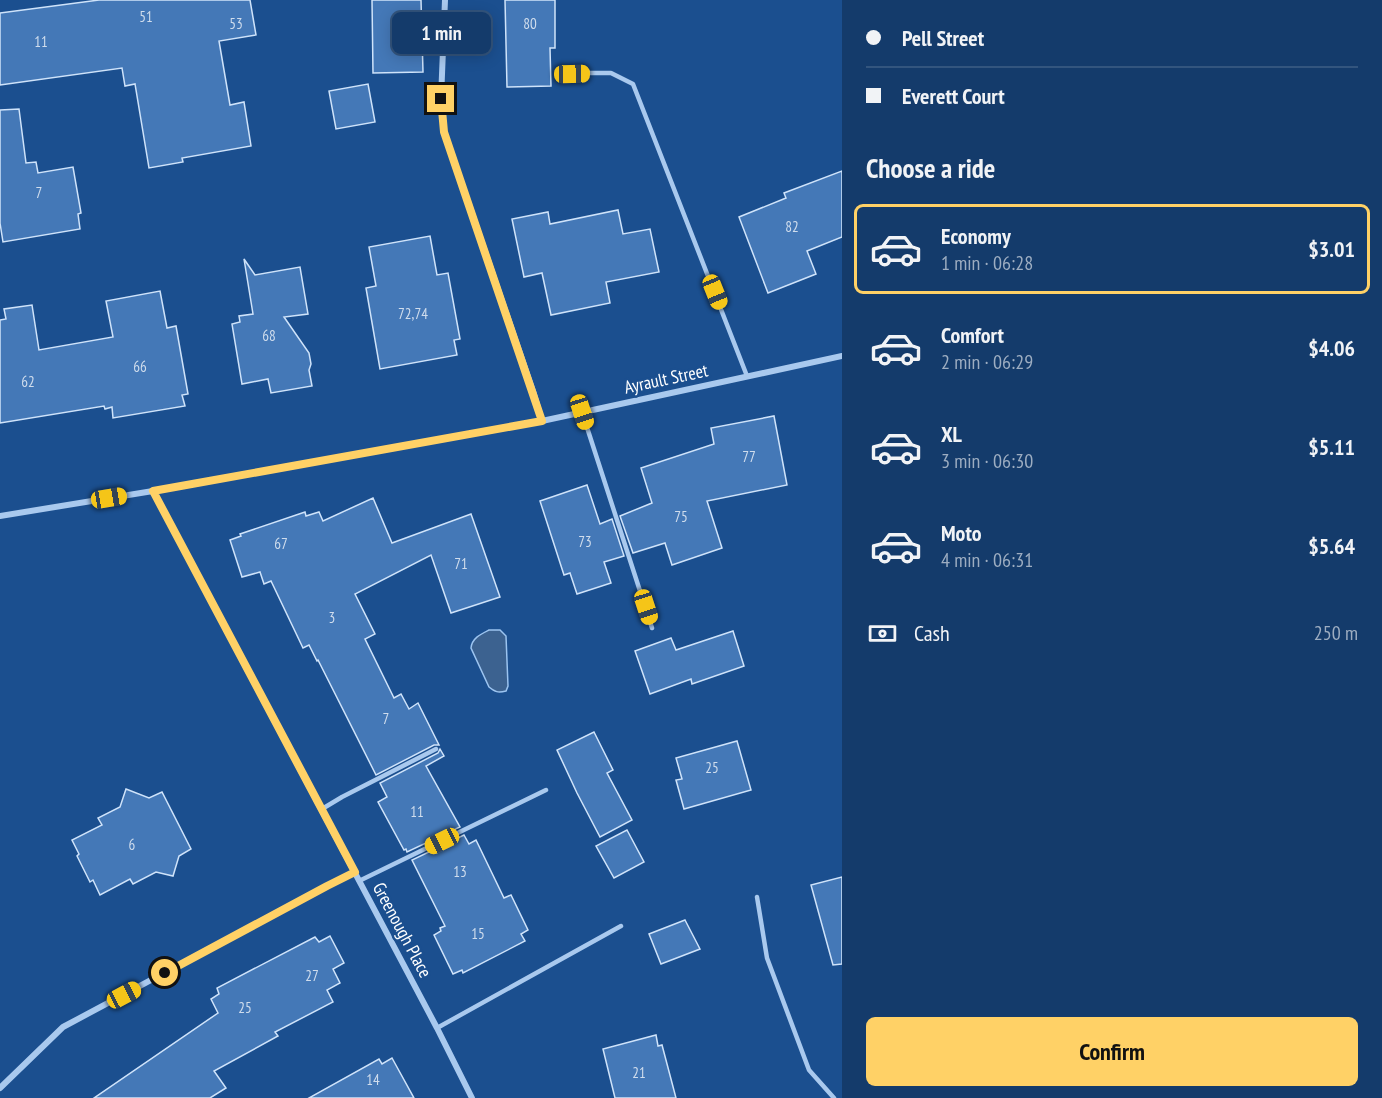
<!DOCTYPE html>
<html lang="en">
<head>
<meta charset="utf-8">
<style>
	body { margin:0; font-family:"PT Sans Narrow",sans-serif; background:#1d4271; color:#f1f3f6; height:100vh; display:flex; flex-direction:column; font-size:22px; white-space:nowrap }
	* { box-sizing:border-box; margin:0 }
	p { font-size:20px; color:#9dadc1 }
	.icon { flex:none; width:33px; height:33px; fill:none; stroke:currentColor; stroke-width:2; stroke-linecap:round; stroke-linejoin:round }
	.map { position:relative; flex:1; overflow:hidden }
	.panel { display:flex; flex-direction:column; background:#143b6b; width:540px }
	.panel>* { flex:none }
	.hud { display:grid; align-content:center; height:132px; padding:0 24px; background:#143b6b }
	.end { position:absolute; width:27px; height:27px; margin:-14px; border:8px solid #ffd166; background:#111; box-shadow:0 0 0 3px #111 }
	.from { border-radius:50% }
	.bubble { position:absolute; height:42px; border-radius:9px; background:#143b6b; box-shadow:0 3px 15px #0003,0 0 0 2px #33557e; font-size:20px; font-weight:700; line-height:42px; text-align:center }
	.car { position:absolute; width:18px; height:36px; margin:-18px -9px; border-radius:8px; box-shadow:0 0 4px 2px #0007; background:linear-gradient(#f5c518 24%,#345 0 40%,#f5c518 0 76%,#345 0 86%,#f5c518 0) }
	.hud b { display:flex; align-items:center; gap:21px; height:57px; font-size:22px }
	.hud b+b { border-top:2px solid #33557e }
	.hud i { width:15px; height:15px; background:#f1f3f6 }
	ul { padding:0; list-style:none }
	li { display:flex; align-items:center; gap:18px; height:90px; margin:0 12px 9px; padding:0 12px; border:3px solid transparent; border-radius:9px }
	li div { flex:1 }
	li b { display:block; font-size:22px }
	li em { font-style:normal; font-weight:700 }
	li.current { border-color:#ffd166 }
	li>.icon { width:54px; height:54px; stroke-width:1.5 }
	h2 { padding:0 24px; font-size:27px; line-height:72px }
	.pay { display:flex; align-items:center; gap:15px; height:66px; padding:0 24px; font-size:22px }
	.pay p { margin-inline-start:auto }
	.action { display:flex; gap:12px; margin-top:auto; padding:12px 24px }
	.action a { flex:1; height:69px; border-radius:9px; background:#ffd166; color:#111; font-size:24px; font-weight:700; line-height:69px; text-align:center }
	main { display:flex; flex:1; min-height:0 }
	.map>svg:first-child { display:block }
	.water { fill:#3c6290; stroke:#9cc4f0; stroke-width:1.5 }
	.building { fill:#4478b7; stroke:#cfe3fa; stroke-width:1.5 }
	.lines { fill:none; stroke-linecap:round; stroke-linejoin:round }
	.service { stroke:#a9c9ee; stroke-width:4.5 }
	.minor { stroke:#a9c9ee; stroke-width:6 }
	.route { stroke:#ffd166; stroke-width:8 }
	.labels { text-anchor:middle; stroke-width:5; stroke-linejoin:round; paint-order:stroke }
	.number-label { font-size:15px; fill:#d0dded }
	.street-label { font-size:18px; fill:#fff; stroke:#1b4f8f }
</style>
</head>
<body>
<main>
<div class="map">
<svg width="842" height="1098" viewBox="0 0 842 1098">
	<rect width="100%" height="100%" fill="#1b4f8f"/>
	<path class="water" d="M489,630H500L506,636L508,686L506,691C498,693 495,692 489,687L471,648C472,638 481,634 489,630Z"/>
	<g class="building">
		<path d="M99,0H250L256,35L219,41L230,105L244,102L251,146L182,158L183,162L149,168L135,84L125,86L122,68L0,85V13Z"/>
		<path d="M372,0H421L423,72L373,73Z"/>
		<path d="M505,0H555V48H550L551,86L507,87Z"/>
		<path d="M368,84L375,122L336,129L329,91Z"/>
		<path d="M19,109L26,163L36,162L38,173L73,167L81,213L78,214L80,229L3,242L0,223V110Z"/>
		<path d="M842,171V237L807,251L816,274L768,293L739,217L786,198L784,193Z"/>
		<path d="M618,210L623,234L650,229L659,272L606,282L610,303L551,315L542,273L524,277L512,219L548,212L550,224Z"/>
		<path d="M430,236L437,275L448,273L460,339L454,340L457,355L380,369L366,288L376,286L369,247Z"/>
		<path d="M244,259L255,275L300,267L308,314L284,317L309,353L311,364L309,370L312,386L271,393L268,379L242,384L232,324L240,322L239,316L253,314Z"/>
		<path d="M160,291L167,328L176,326L188,394L182,395L185,406L113,418L112,407L105,409L104,406L0,423V320L6,319L4,309L32,305L39,350L113,337L106,301Z"/>
		<path d="M774,416L787,485L707,501L722,548L672,565L665,543L633,553L620,516L652,503L641,468L714,444L711,428Z"/>
		<path d="M587,485L600,524L612,519L624,556L604,562L611,583L577,594L570,573L564,575L540,501Z"/>
		<path d="M373,498L392,543L471,514L500,597L451,613L431,555L355,594L375,634L365,639L394,698L401,694L409,709L418,703L439,745H434L376,775L318,660L317,661L309,645L303,648L271,581L264,584L260,572L242,577L230,540L241,536L240,534L305,512L306,516L319,512L323,521Z"/>
		<path d="M733,631L744,666L692,684L691,679L650,694L635,651L671,638L676,650Z"/>
		<path d="M594,732L613,770L607,773L632,820L600,837L577,793L557,750Z"/>
		<path d="M737,741L751,790L684,809L676,780L682,779L676,758Z"/>
		<path d="M440,749L444,756L426,766L460,827L407,852L406,849L404,850L378,802L387,797L380,783L438,753Z"/>
		<path d="M126,789L149,798L162,792L191,849L179,856L173,876L156,872L133,884L130,879L100,895L93,880L90,882L77,856L79,854L72,840L102,825L98,818L120,807Z"/>
		<path d="M627,830L644,862L614,878L596,846Z"/>
		<path d="M464,835L469,844L476,840L504,898L511,895L528,930L521,934L525,941L463,973L462,970L453,974L434,935L441,931L440,928L445,926L412,860Z"/>
		<path d="M842,877V964L833,965L811,885Z"/>
		<path d="M685,920L700,949L661,964L649,934Z"/>
		<path d="M330,936L344,963L333,969L340,983L327,990L333,1002L275,1032L278,1036L214,1071L226,1088L210,1098H94L218,1013L211,999L219,994L217,988L315,937L319,942Z"/>
		<path d="M656,1035L658,1046L662,1045L676,1098H615L603,1049Z"/>
		<path d="M392,1058L414,1098H309L379,1059L382,1064Z"/>
	</g>
	<g class="lines">
		<g class="service">
			<path d="M572,73H611L633,84L747,376"/>
			<path d="M582,412L652,628"/>
			<path d="M322,809L342,797L436,749"/>
			<path d="M359,881L546,790"/>
			<path d="M757,897L767,958L809,1070L834,1098"/>
			<path d="M437,1028L621,926"/>
		</g>
		<g class="minor">
			<path d="M445,0L441,99L444,132L534,394L542,421"/>
			<path d="M153,491L437,1028L472,1098"/>
			<path d="M0,516L153,491L542,421L842,356"/>
			<path d="M0,1088L63,1027L327,886L355,872"/>
		</g>
	</g>
	<g class="lines">
		<path class="route" d="M165,973L327,886L355,872L153,491L542,421L444,132L441,99"/>
	</g>
	<g class="labels">
		<g class="number-label">
			<text x="146" y="22">51</text>
			<text x="236" y="29">53</text>
			<text x="530" y="29">80</text>
			<text x="41" y="47">11</text>
			<text x="39" y="198">7</text>
			<text x="792" y="232">82</text>
			<text x="413" y="319">72,74</text>
			<text x="269" y="341">68</text>
			<text x="140" y="372">66</text>
			<text x="28" y="387">62</text>
			<text x="749" y="462">77</text>
			<text x="681" y="522">75</text>
			<text x="585" y="547">73</text>
			<text x="281" y="549">67</text>
			<text x="461" y="569">71</text>
			<text x="332" y="623">3</text>
			<text x="386" y="724">7</text>
			<text x="712" y="773">25</text>
			<text x="417" y="817">11</text>
			<text x="132" y="850">6</text>
			<text x="460" y="877">13</text>
			<text x="478" y="939">15</text>
			<text x="312" y="981">27</text>
			<text x="245" y="1013">25</text>
			<text x="639" y="1078">21</text>
			<text x="373" y="1085">14</text>
		</g>
		<g class="street-label">
			<text transform="translate(666 379) rotate(-12)" y="6">Ayrault Street</text>
			<text transform="translate(402 930) rotate(62)" y="6">Greenough Place</text>
		</g>
	</g>
</svg>
<i class="end from" style="left:165px;top:973px"></i>
<i class="end" style="left:441px;top:99px"></i>
<div class="bubble" style="left:392px;top:12px;width:99px">1 min</div>
<i class="car" style="left:572px;top:74px;rotate:89deg"></i>
<i class="car" style="left:715px;top:292px;rotate:158deg"></i>
<i class="car" style="left:582px;top:412px;rotate:162deg"></i>
<i class="car" style="left:109px;top:498px;rotate:81deg"></i>
<i class="car" style="left:646px;top:607px;rotate:162deg"></i>
<i class="car" style="left:442px;top:841px;rotate:244deg"></i>
<i class="car" style="left:124px;top:995px;rotate:62deg"></i>
</div>
<section class="panel">
<div class="hud">
<b><i class="from"></i>Pell Street</b>
<b><i></i>Everett Court</b>
</div>
<h2>Choose a ride</h2>
<ul>
<li class="current"><svg class="icon" aria-label="car" viewBox="0 0 24 24"><path d="M5 17H2v-5l4-1 3-4h7l3 4 3 1v5h-3M9 17h6M6 11h13"/><circle cx="7" cy="17" r="2"/><circle cx="17" cy="17" r="2"/></svg><div><b>Economy</b><p>1 min · 06:28</p></div><em>$3.01</em></li>
<li><svg class="icon" aria-label="car" viewBox="0 0 24 24"><path d="M5 17H2v-5l4-1 3-4h7l3 4 3 1v5h-3M9 17h6M6 11h13"/><circle cx="7" cy="17" r="2"/><circle cx="17" cy="17" r="2"/></svg><div><b>Comfort</b><p>2 min · 06:29</p></div><em>$4.06</em></li>
<li><svg class="icon" aria-label="car" viewBox="0 0 24 24"><path d="M5 17H2v-5l4-1 3-4h7l3 4 3 1v5h-3M9 17h6M6 11h13"/><circle cx="7" cy="17" r="2"/><circle cx="17" cy="17" r="2"/></svg><div><b>XL</b><p>3 min · 06:30</p></div><em>$5.11</em></li>
<li><svg class="icon" aria-label="car" viewBox="0 0 24 24"><path d="M5 17H2v-5l4-1 3-4h7l3 4 3 1v5h-3M9 17h6M6 11h13"/><circle cx="7" cy="17" r="2"/><circle cx="17" cy="17" r="2"/></svg><div><b>Moto</b><p>4 min · 06:31</p></div><em>$5.64</em></li>
</ul>
<div class="pay"><svg class="icon" aria-label="cash" viewBox="0 0 24 24"><path d="M3 7h18v10H3z"/><circle cx="12" cy="12" r="2"/></svg>Cash<p>250 m</p></div>
<div class="action"><a>Confirm</a></div>
</section>
</main>
</body>
</html>
